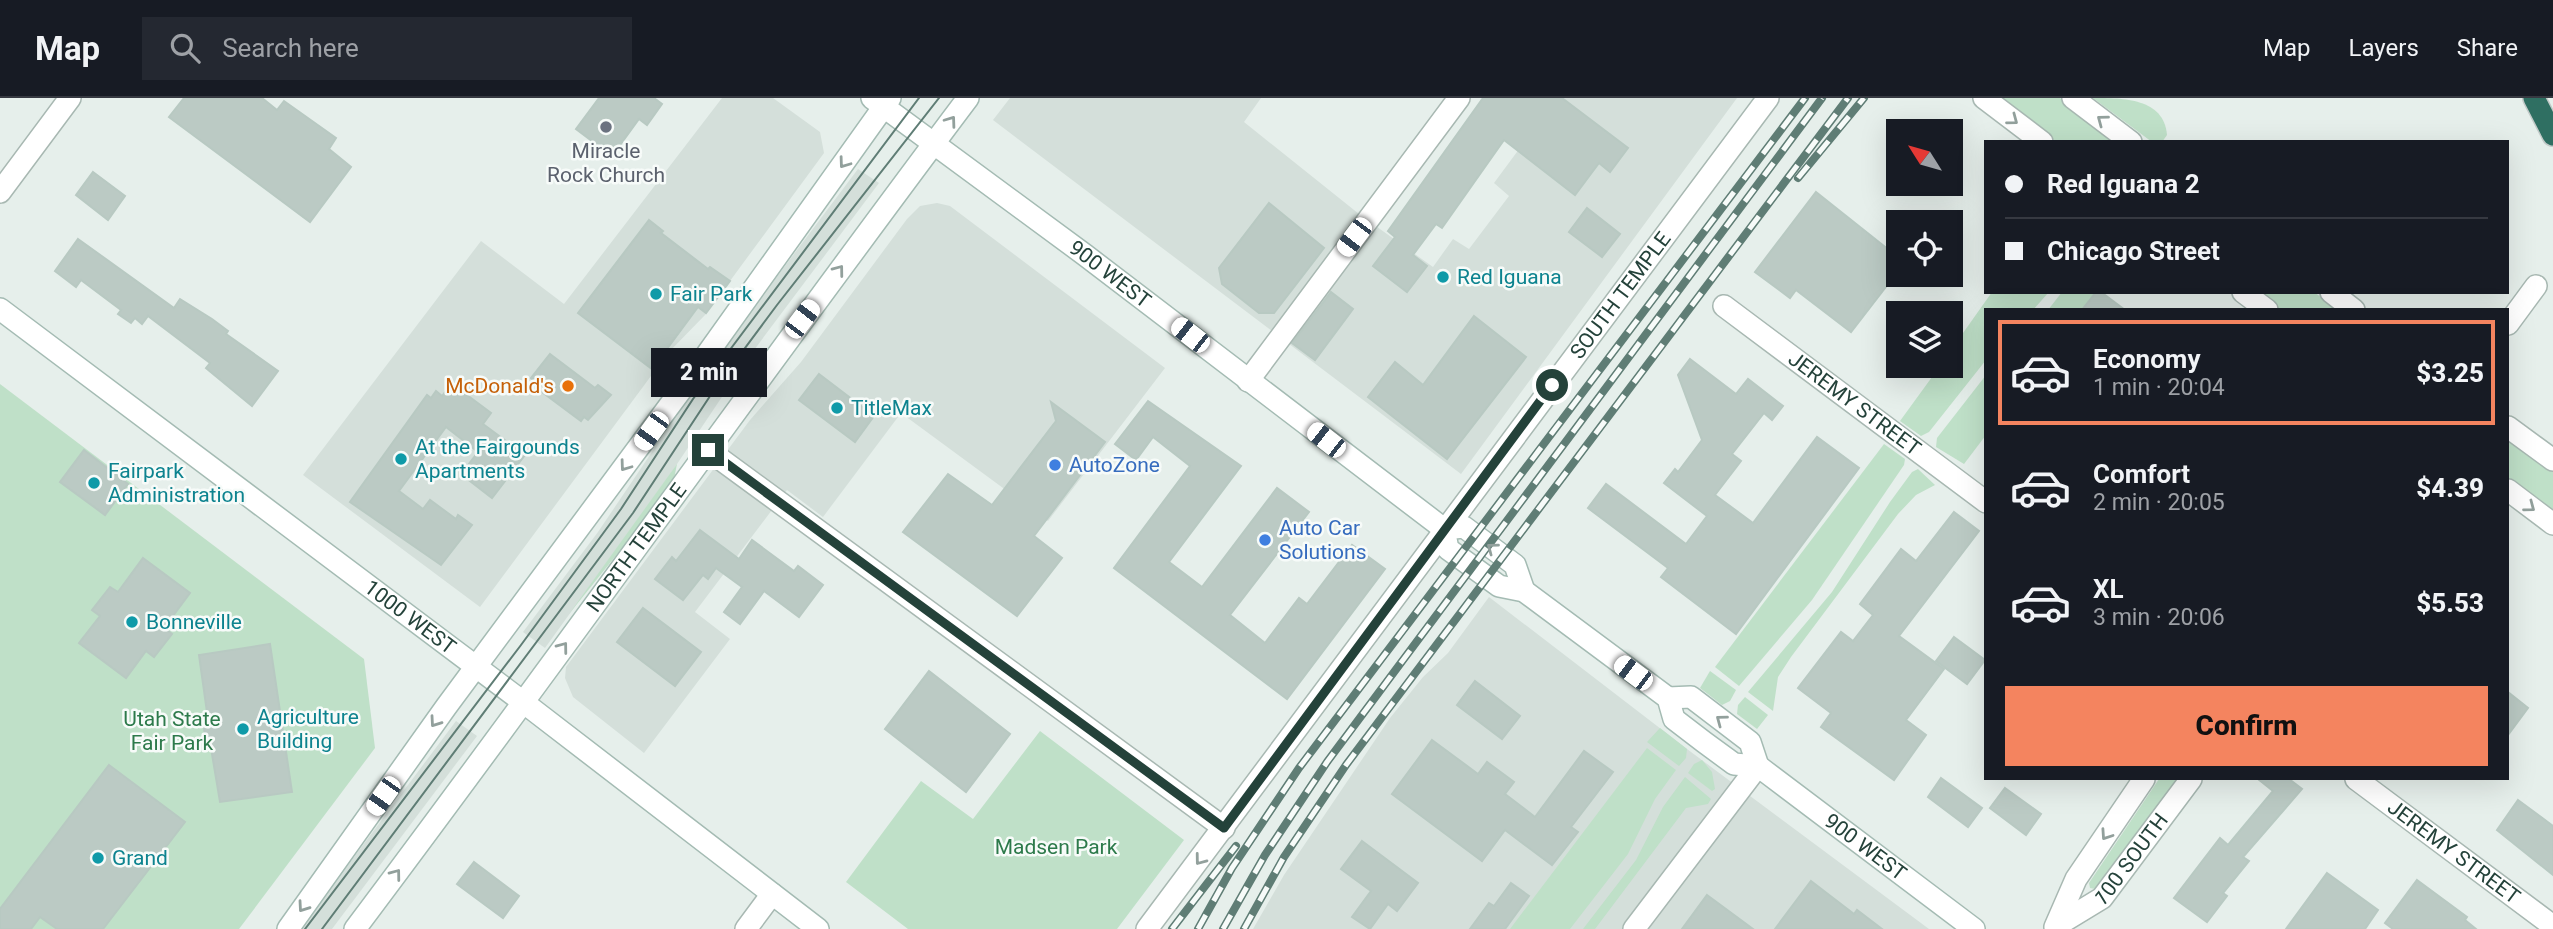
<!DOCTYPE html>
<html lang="en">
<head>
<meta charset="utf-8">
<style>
	body { margin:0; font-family:Roboto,sans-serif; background:#242831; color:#f1f3f6; height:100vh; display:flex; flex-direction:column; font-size:26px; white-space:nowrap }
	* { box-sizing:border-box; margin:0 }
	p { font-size:23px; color:#9ea1a6 }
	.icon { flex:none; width:38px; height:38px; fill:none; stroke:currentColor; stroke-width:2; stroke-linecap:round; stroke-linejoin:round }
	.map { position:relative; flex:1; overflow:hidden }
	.panel { position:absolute; left:1984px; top:210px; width:525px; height:472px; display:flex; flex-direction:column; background:#171b24; border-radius:0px; box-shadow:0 7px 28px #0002 }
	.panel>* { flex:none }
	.hud { position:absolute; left:1984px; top:42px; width:525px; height:154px; border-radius:0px; box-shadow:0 7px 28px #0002; display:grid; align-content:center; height:154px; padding:0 21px; background:#171b24 }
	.needle { width:46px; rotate:307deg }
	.tools { position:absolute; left:1886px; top:21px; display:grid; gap:14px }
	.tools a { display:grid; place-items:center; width:77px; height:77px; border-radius:0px; background:#171b24; box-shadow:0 7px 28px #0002; font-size:35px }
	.end { position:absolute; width:32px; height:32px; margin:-16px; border:9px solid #24423a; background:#fff; box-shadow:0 0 0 4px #fff }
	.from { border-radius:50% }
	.bubble { position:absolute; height:49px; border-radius:0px; background:#171b24; box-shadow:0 7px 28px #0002; font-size:23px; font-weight:800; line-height:49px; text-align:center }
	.car { position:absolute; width:21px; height:42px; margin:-21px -10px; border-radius:9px; box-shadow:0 0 5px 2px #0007; background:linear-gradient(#fff 24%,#345 0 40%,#fff 0 76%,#345 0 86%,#fff 0) }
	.hud b { display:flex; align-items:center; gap:24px; height:66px; font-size:26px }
	.hud b+b { border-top:2px solid #363941 }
	.hud i { width:18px; height:18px; background:#f1f3f6 }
	ul { padding:12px 0 0; list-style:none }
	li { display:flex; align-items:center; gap:21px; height:105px; margin:0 14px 10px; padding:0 7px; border:4px solid transparent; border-radius:0px }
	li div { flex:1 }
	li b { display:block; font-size:26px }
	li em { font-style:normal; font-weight:800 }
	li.current { border-color:#f4845f }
	li>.icon { width:63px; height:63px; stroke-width:1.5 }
	.action { display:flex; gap:14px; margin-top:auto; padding:14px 21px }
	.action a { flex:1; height:80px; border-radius:0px; background:#f4845f; color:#111; font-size:28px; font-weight:800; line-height:80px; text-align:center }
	header { display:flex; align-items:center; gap:42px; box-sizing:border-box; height:98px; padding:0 35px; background:#171b24; border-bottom:2px solid #363941 }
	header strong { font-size:33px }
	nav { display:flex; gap:38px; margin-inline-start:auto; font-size:24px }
	.search { width:490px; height:63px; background:#242831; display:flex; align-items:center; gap:18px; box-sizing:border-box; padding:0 24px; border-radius:0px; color:#9ea1a6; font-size:26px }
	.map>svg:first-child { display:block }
	.built { fill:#d4dfda }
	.green { fill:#bfe0c8 }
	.building { fill:#bbcac4; stroke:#b8c9c2; stroke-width:2 }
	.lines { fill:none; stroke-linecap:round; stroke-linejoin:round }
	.street-casing { stroke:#a8b8b2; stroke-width:24 }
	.secondary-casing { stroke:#a4bbb3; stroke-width:24 }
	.highway-casing { stroke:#c2cac8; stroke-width:24 }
	.street { stroke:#fff; stroke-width:21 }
	.secondary { stroke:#fff; stroke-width:21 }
	.highway { stroke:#2f6f62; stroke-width:21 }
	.tram { stroke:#5f7d75; stroke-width:2 }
	.rail-casing { stroke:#5f7d75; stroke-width:8 }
	.rail { stroke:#f7fbf9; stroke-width:5; stroke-dasharray:16; stroke-linecap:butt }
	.oneway { stroke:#92a09c }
	.route { stroke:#24423a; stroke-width:9 }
	.worship-dot { fill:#6b7280; stroke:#f7fbf9; stroke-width:2.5 }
	.culture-dot { fill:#0f9aa8; stroke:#f7fbf9; stroke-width:2.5 }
	.food-dot { fill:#e8710a; stroke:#f7fbf9; stroke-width:2.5 }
	.shop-dot { fill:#3f7fe0; stroke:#f7fbf9; stroke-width:2.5 }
	.labels { text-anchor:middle; stroke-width:5; stroke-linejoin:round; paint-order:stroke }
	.worship-label { font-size:21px; fill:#5b616d; stroke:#f7fbf9 }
	.street-label { font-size:21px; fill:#24423a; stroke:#f7fbf9 }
	.culture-label { font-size:21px; fill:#0d838f; stroke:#f7fbf9; text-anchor:start }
	.food-label { font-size:21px; fill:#c56008; stroke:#f7fbf9; text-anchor:end }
	.shop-label { font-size:21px; fill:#366cbe; stroke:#f7fbf9; text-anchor:start }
	.park-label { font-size:21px; fill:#2d7a4b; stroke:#f7fbf9 }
</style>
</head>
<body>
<header>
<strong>Map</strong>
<div class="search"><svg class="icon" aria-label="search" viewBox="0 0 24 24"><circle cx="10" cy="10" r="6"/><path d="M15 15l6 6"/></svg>Search here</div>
<nav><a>Map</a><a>Layers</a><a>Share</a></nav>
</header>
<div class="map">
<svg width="2553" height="831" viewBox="0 0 2553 831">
	<rect width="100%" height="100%" fill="#e6efeb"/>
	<g class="built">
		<path d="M722,0H773L820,34L824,55L705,217L668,255L480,509L303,377L481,143L564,206Z"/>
		<path d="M1010,0H1261L1244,24L1359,116L1433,169L1453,141L1469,151L1509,98L1494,85L1557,0H1737L1461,376L993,22Z"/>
		<path d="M858,71L879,85L748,260L669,378L545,550L523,534L598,434L654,351L669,322Z"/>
		<path d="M937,105L950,108L1165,270L1048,423L901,315L823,419L787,392L695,514L730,541L644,655L573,599L565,580L566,569L750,322L801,264L907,121L920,108Z"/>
		<path d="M1489,499L1687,651L1929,831H1253L1284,777L1390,620L1423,579L1448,555Z"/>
		<path d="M456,623L477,638L332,831H300Z"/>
	</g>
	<g class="green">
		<path d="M1998,0H2060L2108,36L2109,44H2057Z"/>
		<path d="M2093,0C2123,0 2164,0 2167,37L2162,44H2152Z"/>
		<path d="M1992,194H2049L2033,212H1986V262L1929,334L1921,338L1900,323L1940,268H1951V252Z"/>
		<path d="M2062,194H2095L2082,212H2048Z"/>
		<path d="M2254,194H2314L2338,212H2277Z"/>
		<path d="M1986,277V337L1964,366L1936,349L1937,340Z"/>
		<path d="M0,286L364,561L375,650L239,831H0Z"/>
		<path d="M2508,338L2553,371V417L2508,383Z"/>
		<path d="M1884,346L1905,361L1904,367L1812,502L1739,588L1715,569Z"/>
		<path d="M677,366L674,381L667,394L569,516Z"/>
		<path d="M1918,371L1935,387L1916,397L1898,416L1791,559L1778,579L1773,613L1748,594L1832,494L1890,404L1912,374Z"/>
		<path d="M1710,573L1736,592L1730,603L1722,607L1700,590Z"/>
		<path d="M1745,599L1768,617L1757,631L1737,616L1738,607Z"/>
		<path d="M1660,630L1687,651L1686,660L1679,668L1647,644Z"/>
		<path d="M1040,633L1184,742L1117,831H908L846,784L921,683L973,721Z"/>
		<path d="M1647,650L1676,672L1655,701L1628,756L1570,831H1510Z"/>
		<path d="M1702,662L1712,674L1715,691L1712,693L1688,675L1694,666Z"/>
		<path d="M1685,679L1711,701L1708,706L1686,710L1595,831H1583L1636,762L1663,709Z"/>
		<path d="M2159,681H2178L2095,791L2090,790L2089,785Z"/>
	</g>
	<g class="building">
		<path d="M184,0H262L277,12L284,3L336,40L329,51L351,69L310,124L169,19Z"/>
		<path d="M599,0H654L662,6L647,27L639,21L612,58L576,31Z"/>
		<path d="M1483,0H1562L1628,50L1610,74L1599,65L1575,97L1504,42L1442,130L1436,126L1413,157L1427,168L1407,194L1373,168L1395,139L1388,133Z"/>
		<path d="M93,74L125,98L108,122L76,97Z"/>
		<path d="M1816,94L1899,160V172L1851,234L1796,192L1790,200L1755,174Z"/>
		<path d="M1269,105L1324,150L1274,215H1259L1222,186L1219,170Z"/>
		<path d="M1587,110L1620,136L1602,159L1569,134Z"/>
		<path d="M649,122L663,133L661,135L708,171L710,169L730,183L706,215L698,209L652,271L578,215Z"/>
		<path d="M78,141L174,210L180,201L212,221L228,233L226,236L278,273L252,308L206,270L210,265L148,218L142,226L135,220L131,225L118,216L121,212L81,182L76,189L55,173Z"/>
		<path d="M1331,194L1353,211L1315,262L1292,245Z"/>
		<path d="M2096,194H2101L2125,212H2082Z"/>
		<path d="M1474,218L1526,259L1447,361L1368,299L1395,264L1423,287Z"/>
		<path d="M550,256L595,290L598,287L611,297L588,322L584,319L581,323L542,294L545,290L531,280Z"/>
		<path d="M1690,261L1736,296L1748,281L1783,308L1772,322L1764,315L1732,356L1741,363L1715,397L1753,425L1817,339L1859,370L1736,536L1661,479L1668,470L1588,410L1606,386L1686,446L1707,418L1664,385L1675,371L1678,374L1702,342L1678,277Z"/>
		<path d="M819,276L874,318L855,344L799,302Z"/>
		<path d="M449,289L456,294L459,291L491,315L483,326L525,357L492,400L461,376L478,354L446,329L399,393L423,411L430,402L456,421L458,417L472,427L441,467L350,404L427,297L431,300L436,293L442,298Z"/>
		<path d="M1148,303L1241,368L1169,464L1202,489L1277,390L1309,414L1230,517L1265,545L1299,500L1307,506L1352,447L1385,471L1287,601L1114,470L1190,368L1153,339L1136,362L1115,346Z"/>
		<path d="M1051,304L1105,344L1034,438L1062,460L1017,518L903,434L948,376L992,407L1056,323Z"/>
		<path d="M84,352L128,386L105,417L60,384Z"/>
		<path d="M1954,414L1979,433L1899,538L1944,571L1906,622L1926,637L1894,682L1821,629L1831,615L1798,590L1841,534L1853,543L1873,517L1860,506L1901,451L1916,463Z"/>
		<path d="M700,432L739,461L752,442L794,473L798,468L823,487L799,519L764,493L740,526L724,514L742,489L716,470L708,481L703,477L683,502L655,481L672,459L676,463Z"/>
		<path d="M143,460L190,495L164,530L172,536L154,559L146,553L126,580L79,545L100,518L92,512L110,489L118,494Z"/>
		<path d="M643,510L701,554L675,588L617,544Z"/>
		<path d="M1954,539L1985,562L1967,586L1936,563Z"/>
		<path d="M270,546L292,694L220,704L210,644H206L202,616L207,614L199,557Z"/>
		<path d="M929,573L1010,636L966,694L885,631Z"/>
		<path d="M1475,583L1520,618L1502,641L1457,607Z"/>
		<path d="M2508,594L2528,610L2508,637Z"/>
		<path d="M1432,642L1478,676L1487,664L1514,684L1505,696L1535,719L1584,653L1613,674L1571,729L1578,734L1552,767L1505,732L1482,763L1392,696Z"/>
		<path d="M109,667L185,724L103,831H57L40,819L31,831H0V811Z"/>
		<path d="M1941,680L1982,710L1968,729L1928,699Z"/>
		<path d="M2258,681H2289L2302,691L2243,759L2249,763L2223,795L2227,798L2207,824L2174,800L2220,740L2228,747L2273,693Z"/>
		<path d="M2005,690L2041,716L2026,737L1990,710Z"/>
		<path d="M2518,702L2553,728V777L2497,732Z"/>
		<path d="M1362,743L1418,785L1397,813L1388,806L1370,831L1352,819L1371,793L1341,771Z"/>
		<path d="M474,764L519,798L503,820L457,786Z"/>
		<path d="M2327,775L2378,812L2365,831H2286Z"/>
		<path d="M2417,782L2467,819L2465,822L2476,831H2393L2385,825Z"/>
		<path d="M1811,783L1854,816L1857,812L1882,831H1775Z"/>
		<path d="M1511,785L1529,798L1505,831H1470L1489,805L1494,808Z"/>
		<path d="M1707,797L1753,831H1682Z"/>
	</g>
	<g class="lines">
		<g class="street-casing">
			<g id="street">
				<path d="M1984,0L2042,44"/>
				<path d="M2073,0L2131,44"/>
				<path d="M0,94L70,0"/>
				<path d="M2243,194L2267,212"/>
				<path d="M2331,194L2354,212"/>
				<path id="s1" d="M1724,208L1986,404"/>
				<path d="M2508,226L2536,188"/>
				<path d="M1248,283L1459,0"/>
				<path d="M2508,329L2553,362"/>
				<path d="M708,352L1224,730"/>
				<path d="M2508,392L2553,426"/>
				<path id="s2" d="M2356,681L2553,828"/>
				<path id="s3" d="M2056,828L2102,800L2191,681"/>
				<path d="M2055,829L2076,781L2144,681"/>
				<path d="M746,831L772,796"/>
				<path id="s4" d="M1147,831L1768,0"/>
				<path d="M1634,831L1758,668"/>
			</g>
		</g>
		<g class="secondary-casing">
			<g id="secondary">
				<path id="s5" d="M872,0L1085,157L1444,431L1448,451L1499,488L1524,493L1668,600L1674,621L1704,644L1734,666L1758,668L1974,831"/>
				<path id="s6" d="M0,211L523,604L818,831"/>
				<path d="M1444,431L1464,429L1515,467L1524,493"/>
				<path d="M1668,600L1691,599L1750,644L1758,668"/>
				<path d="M288,831L446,609L690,280L890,0"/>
				<path id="s7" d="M355,831C562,556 761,275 968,0"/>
			</g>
		</g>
		<g class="highway-casing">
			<path id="highway" d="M2534,0L2553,37"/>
		</g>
		<use href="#street" class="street"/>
		<use href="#secondary" class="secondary"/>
		<use href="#highway" class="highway"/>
		<g class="tram">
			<path d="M305,831L521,547L621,411L693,301L919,0"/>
			<path d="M322,831L633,415L716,289L777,207L939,0"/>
		</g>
		<g class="rail-casing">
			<g id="rail">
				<path d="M1798,80L1864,0"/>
				<path d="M1172,831L1236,748"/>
				<path d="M1198,831L1232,770L1299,670L1805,0"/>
				<path d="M1223,831L1265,757L1327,664L1822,0"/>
				<path d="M1244,831L1284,759L1346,667L1848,0"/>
			</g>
		</g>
		<use href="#rail" class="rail"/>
	</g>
	<defs><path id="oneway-chevron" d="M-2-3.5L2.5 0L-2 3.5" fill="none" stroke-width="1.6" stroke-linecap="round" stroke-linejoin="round" transform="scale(1.75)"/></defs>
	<g class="oneway">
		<use href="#oneway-chevron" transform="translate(2013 22) rotate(37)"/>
		<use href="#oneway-chevron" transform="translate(2102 22) rotate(-143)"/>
		<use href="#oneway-chevron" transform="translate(951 23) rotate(-54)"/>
		<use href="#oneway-chevron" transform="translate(844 65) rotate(126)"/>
		<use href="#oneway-chevron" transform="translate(839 172) rotate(-53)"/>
		<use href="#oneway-chevron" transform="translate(625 368) rotate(126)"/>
		<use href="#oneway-chevron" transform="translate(2530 409) rotate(37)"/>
		<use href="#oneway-chevron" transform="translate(1492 450) rotate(-143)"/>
		<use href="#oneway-chevron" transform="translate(563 549) rotate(-53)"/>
		<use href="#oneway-chevron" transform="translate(1721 622) rotate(-143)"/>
		<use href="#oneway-chevron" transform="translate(435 624) rotate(125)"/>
		<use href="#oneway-chevron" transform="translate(2106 737) rotate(124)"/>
		<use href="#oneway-chevron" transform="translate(1200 762) rotate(127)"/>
		<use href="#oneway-chevron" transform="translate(396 776) rotate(-53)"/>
		<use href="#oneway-chevron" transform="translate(303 809) rotate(125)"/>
	</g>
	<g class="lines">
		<path class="route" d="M708,352L1224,730L1552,287"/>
	</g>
	<circle class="worship-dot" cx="606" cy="29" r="7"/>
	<g class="culture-dot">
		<circle cx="1443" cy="179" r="7"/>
		<circle cx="656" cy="196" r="7"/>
		<circle cx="837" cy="310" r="7"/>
		<circle cx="401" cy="361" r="7"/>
		<circle cx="94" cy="385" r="7"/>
		<circle cx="132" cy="524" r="7"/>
		<circle cx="243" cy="631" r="7"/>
		<circle cx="98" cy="760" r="7"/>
	</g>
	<circle class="food-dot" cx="568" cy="288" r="7"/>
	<g class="shop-dot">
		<circle cx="1055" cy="367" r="7"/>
		<circle cx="1265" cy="442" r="7"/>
	</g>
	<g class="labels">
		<g class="worship-label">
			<text x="606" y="60">Miracle<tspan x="606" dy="24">Rock Church</tspan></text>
		</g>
		<g class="street-label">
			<text dy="7" stroke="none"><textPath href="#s5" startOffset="296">900 WEST</textPath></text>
			<text dy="7" stroke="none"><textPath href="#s4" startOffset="791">SOUTH TEMPLE</textPath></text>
			<text dy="7" stroke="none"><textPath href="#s1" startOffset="163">JEREMY STREET</textPath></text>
			<text dy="7" stroke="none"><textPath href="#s7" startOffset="474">NORTH TEMPLE</textPath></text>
			<text dy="7" stroke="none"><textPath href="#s6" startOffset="513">1000 WEST</textPath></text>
			<text dy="7" stroke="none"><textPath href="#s5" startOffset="1260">900 WEST</textPath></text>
			<text dy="7" stroke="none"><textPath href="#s2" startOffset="122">JEREMY STREET</textPath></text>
			<text dy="7" stroke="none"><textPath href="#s3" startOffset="102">100 SOUTH</textPath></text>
		</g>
		<g class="culture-label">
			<text x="1457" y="186">Red Iguana</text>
			<text x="670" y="203">Fair Park</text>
			<text x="851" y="317">TitleMax</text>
			<text x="415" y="356">At the Fairgounds<tspan x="415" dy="24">Apartments</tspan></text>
			<text x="108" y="380">Fairpark<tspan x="108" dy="24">Administration</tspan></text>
			<text x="146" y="531">Bonneville</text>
			<text x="257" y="626">Agriculture<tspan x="257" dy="24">Building</tspan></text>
			<text x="112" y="767">Grand</text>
		</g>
		<g class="food-label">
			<text x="554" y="295">McDonald's</text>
		</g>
		<g class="shop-label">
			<text x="1069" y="374">AutoZone</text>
			<text x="1279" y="437">Auto Car<tspan x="1279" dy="24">Solutions</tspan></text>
		</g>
		<g class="park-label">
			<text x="172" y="628">Utah State<tspan x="172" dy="24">Fair Park</tspan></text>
			<text x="1056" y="756">Madsen Park</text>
		</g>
	</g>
</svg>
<div class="tools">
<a><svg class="needle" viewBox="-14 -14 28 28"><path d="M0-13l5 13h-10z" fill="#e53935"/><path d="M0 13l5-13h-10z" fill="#9ea1a6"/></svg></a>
<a><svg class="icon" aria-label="locate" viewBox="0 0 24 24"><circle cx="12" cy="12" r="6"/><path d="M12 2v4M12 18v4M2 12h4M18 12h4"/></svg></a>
<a><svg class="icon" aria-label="layers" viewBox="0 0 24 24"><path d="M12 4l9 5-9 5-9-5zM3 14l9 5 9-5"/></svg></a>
</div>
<i class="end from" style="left:1552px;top:287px"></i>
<i class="end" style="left:708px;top:352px"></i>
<div class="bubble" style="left:651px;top:250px;width:116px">2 min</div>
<i class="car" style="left:1354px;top:139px;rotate:217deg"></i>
<i class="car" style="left:802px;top:221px;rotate:37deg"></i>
<i class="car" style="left:1190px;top:237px;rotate:308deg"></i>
<i class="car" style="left:651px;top:333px;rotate:216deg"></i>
<i class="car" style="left:1326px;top:342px;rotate:308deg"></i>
<i class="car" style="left:1633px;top:575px;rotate:307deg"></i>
<i class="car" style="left:383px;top:698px;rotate:215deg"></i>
<div class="hud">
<b><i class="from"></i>Red Iguana 2</b>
<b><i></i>Chicago Street</b>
</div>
<section class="panel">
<ul>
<li class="current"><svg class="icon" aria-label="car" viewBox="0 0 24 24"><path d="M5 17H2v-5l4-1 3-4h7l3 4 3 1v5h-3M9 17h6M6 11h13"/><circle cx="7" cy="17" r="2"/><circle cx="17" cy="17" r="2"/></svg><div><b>Economy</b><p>1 min · 20:04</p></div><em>$3.25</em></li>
<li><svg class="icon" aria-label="car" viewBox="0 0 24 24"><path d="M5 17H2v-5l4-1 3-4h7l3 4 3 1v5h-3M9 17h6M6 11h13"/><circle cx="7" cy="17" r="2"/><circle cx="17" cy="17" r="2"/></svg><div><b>Comfort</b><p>2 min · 20:05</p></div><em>$4.39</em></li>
<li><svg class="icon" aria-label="car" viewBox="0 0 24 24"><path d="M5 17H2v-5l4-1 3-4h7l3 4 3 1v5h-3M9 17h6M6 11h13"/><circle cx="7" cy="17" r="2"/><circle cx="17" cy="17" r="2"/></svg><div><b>XL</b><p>3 min · 20:06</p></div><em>$5.53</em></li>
</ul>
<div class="action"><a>Confirm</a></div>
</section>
</div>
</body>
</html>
